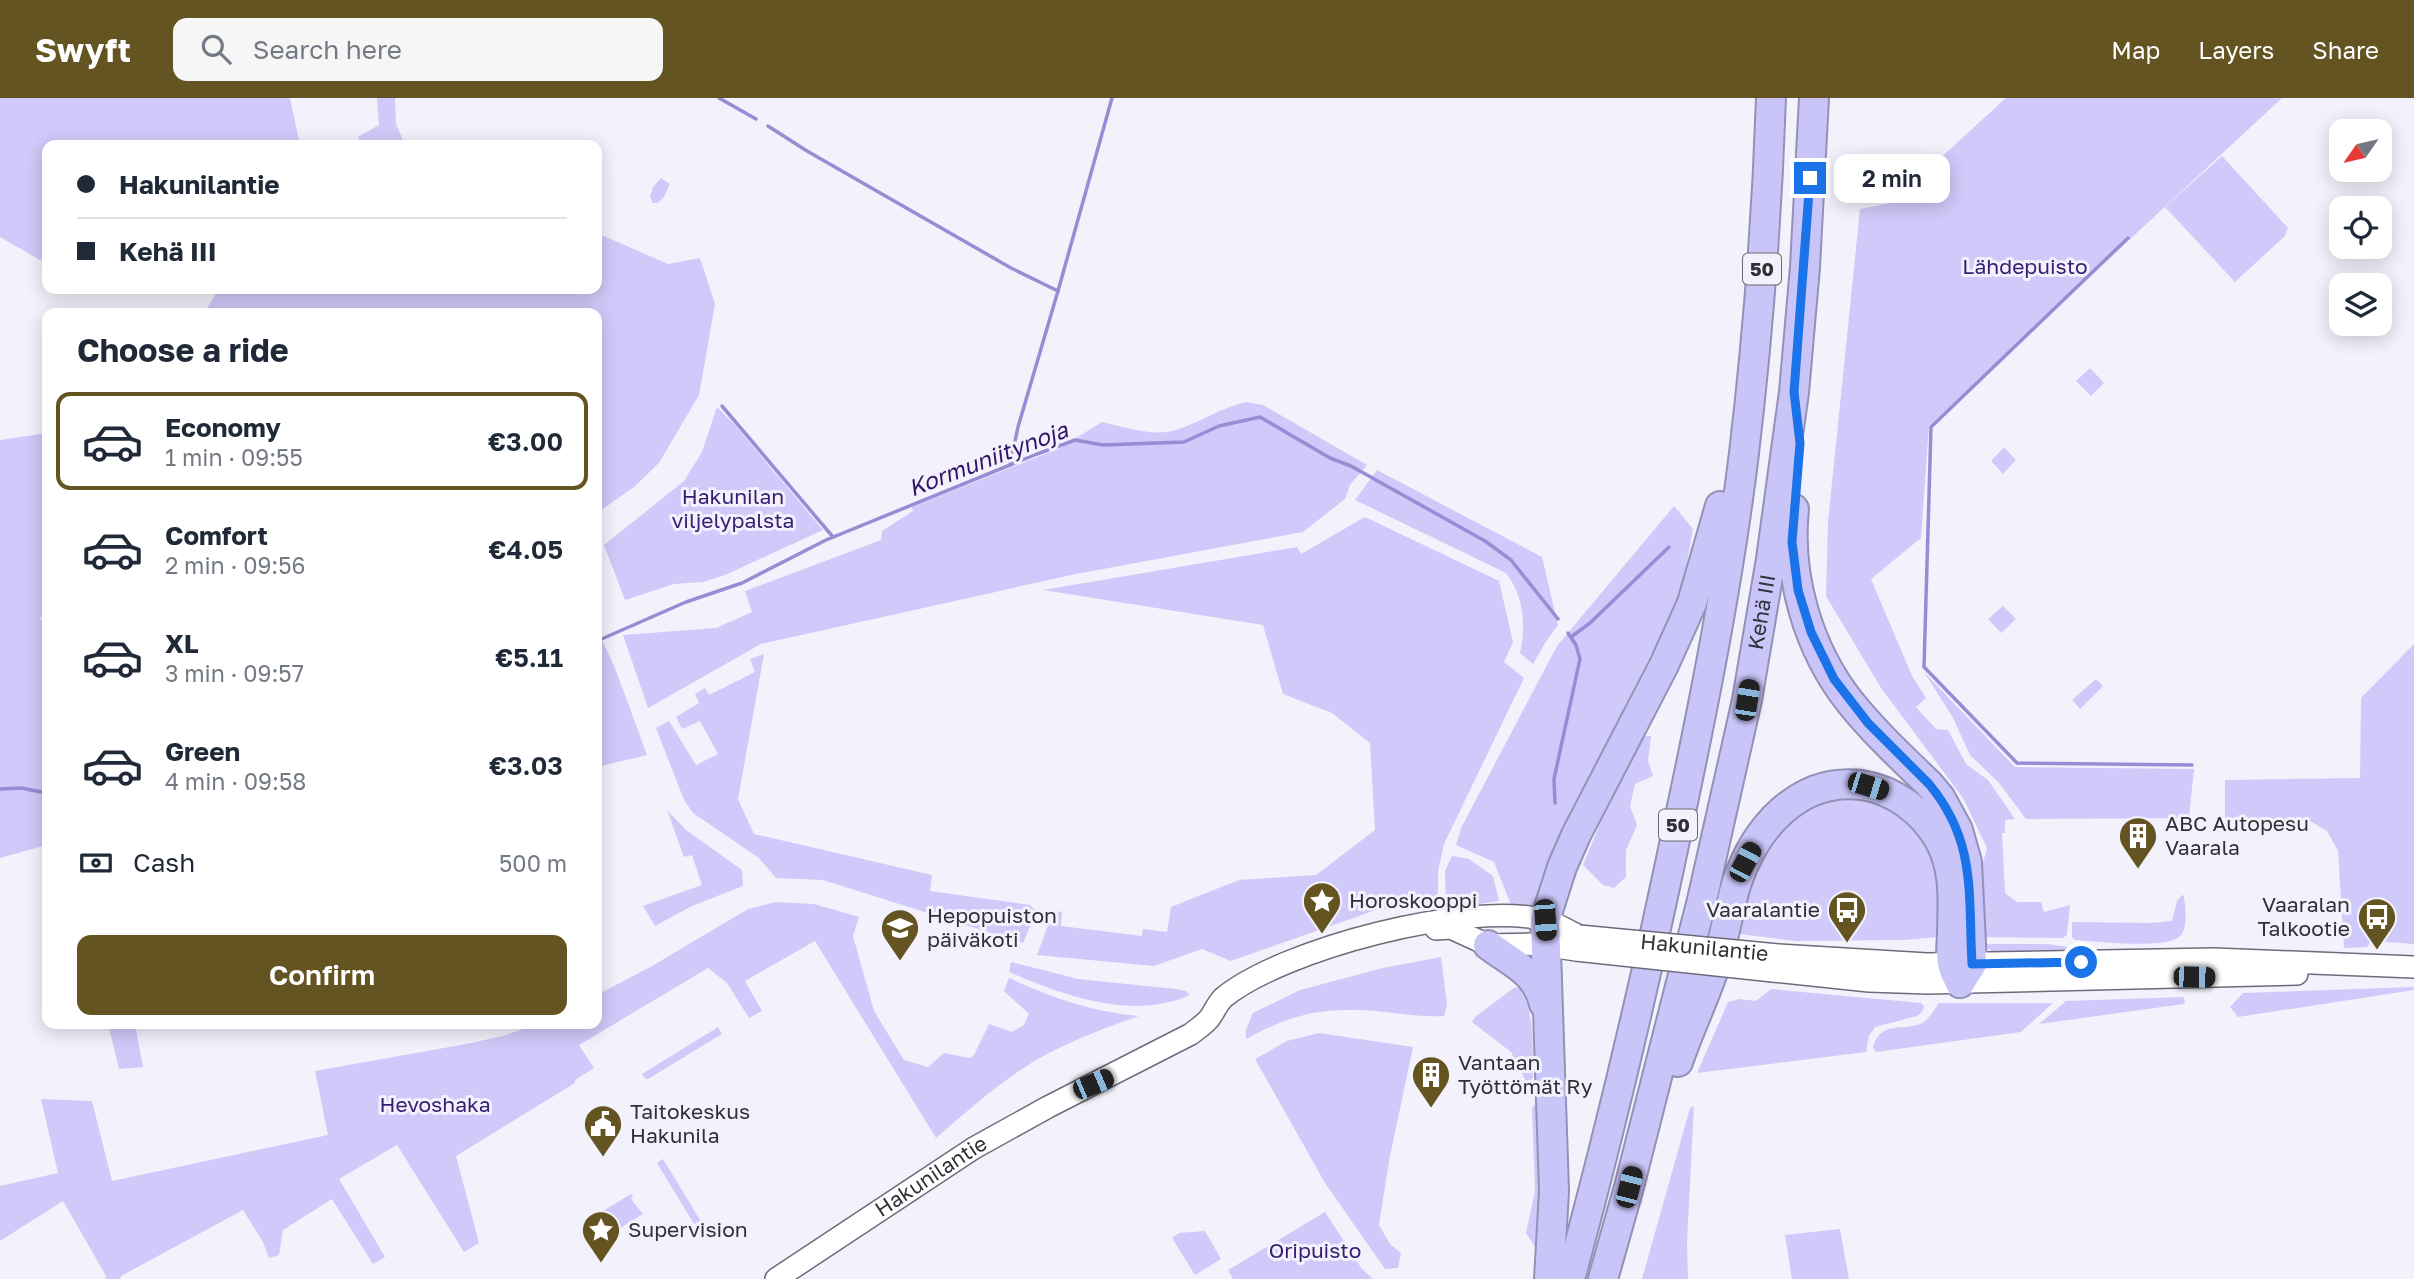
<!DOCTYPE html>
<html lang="en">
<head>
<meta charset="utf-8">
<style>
	body { margin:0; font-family:"Golos Text",sans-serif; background:#f6f6f7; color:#1f2937; height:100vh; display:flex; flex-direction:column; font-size:26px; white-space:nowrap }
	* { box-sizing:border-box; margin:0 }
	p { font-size:23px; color:#747a83 }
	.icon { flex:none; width:38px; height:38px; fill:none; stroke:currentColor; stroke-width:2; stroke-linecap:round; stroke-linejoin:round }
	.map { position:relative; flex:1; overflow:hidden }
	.panel { position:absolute; left:42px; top:210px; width:560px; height:721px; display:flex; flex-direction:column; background:#fff; border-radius:14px; box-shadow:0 4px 18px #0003 }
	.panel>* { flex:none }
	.guide { position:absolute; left:42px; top:42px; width:560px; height:154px; border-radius:14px; box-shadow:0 4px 18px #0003; display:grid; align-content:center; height:154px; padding:0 35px; background:#fff }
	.needle { width:46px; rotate:236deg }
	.tools { position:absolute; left:2329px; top:21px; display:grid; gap:14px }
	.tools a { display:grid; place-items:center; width:63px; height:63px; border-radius:14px; background:#fff; box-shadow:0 4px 18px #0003; font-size:35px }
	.end { position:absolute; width:32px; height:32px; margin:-16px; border:9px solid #1a73e8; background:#fff; box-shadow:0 0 0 4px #fff }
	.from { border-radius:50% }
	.bubble { position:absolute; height:49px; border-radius:14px; background:#fff; box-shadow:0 4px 18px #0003; font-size:23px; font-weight:600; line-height:49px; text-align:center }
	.car { position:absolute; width:21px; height:42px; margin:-21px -10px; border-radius:9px; box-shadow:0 0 5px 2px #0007; background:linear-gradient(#222 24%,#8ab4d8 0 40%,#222 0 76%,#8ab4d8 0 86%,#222 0) }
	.guide b { display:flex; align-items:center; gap:24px; height:66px; font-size:26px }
	.guide b+b { border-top:2px solid #e0e1e3 }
	.guide i { width:18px; height:18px; background:#1f2937 }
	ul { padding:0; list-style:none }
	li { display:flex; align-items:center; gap:21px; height:98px; margin:0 14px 10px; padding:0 21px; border:4px solid transparent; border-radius:14px }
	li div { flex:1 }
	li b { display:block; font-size:26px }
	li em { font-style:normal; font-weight:600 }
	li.selected { border-color:#645421 }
	li>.icon { width:63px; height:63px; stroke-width:1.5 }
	h2 { padding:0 35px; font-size:32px; line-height:84px }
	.pay { display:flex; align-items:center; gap:18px; height:77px; padding:0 35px; font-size:26px }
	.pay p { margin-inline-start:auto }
	.action { display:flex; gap:14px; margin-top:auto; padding:14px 35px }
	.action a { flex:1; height:80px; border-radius:14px; background:#645421; color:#fff; font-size:28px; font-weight:600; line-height:80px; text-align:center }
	header { display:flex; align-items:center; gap:42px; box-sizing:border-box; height:98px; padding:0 35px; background:#645421; color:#fff }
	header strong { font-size:33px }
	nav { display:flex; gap:38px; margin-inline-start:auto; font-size:24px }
	.search { width:490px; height:63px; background:#f6f6f7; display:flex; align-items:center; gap:18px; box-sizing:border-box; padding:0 24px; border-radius:14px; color:#747a83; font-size:26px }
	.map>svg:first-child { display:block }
	.green { fill:#cfcaf9 }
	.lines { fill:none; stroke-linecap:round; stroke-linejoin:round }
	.stream { stroke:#968dd4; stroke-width:3.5 }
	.secondary-casing { stroke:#6c6b7a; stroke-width:24 }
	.highway-casing { stroke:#9491b5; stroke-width:32 }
	.secondary { stroke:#fff; stroke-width:21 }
	.highway { stroke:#cac5f9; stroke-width:28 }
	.secondary-bridge-casing { stroke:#6c6b7a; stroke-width:24; stroke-linecap:butt }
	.secondary-bridge { stroke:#fff; stroke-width:21 }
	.route { stroke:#1a73e8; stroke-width:9 }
	.labels { text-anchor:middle; stroke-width:6; stroke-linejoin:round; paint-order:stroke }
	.shield { fill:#f3f2fc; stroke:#6a6a71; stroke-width:2 }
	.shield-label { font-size:19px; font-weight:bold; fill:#303036 }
	.park-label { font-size:21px; fill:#372074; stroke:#f3f2fc }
	.street-label { font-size:21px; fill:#303036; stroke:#f3f2fc }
	.poi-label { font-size:21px; fill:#303036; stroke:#f3f2fc; text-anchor:start }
	.water-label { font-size:23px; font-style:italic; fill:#2f1569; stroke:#f3f2fc }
</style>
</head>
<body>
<header>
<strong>Swyft</strong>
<div class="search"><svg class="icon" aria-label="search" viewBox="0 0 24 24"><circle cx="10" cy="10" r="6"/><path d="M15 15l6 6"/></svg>Search here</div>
<nav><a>Map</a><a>Layers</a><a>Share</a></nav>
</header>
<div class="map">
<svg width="2414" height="1181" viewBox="0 0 2414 1181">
	<rect width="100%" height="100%" fill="#f3f2fc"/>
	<g class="green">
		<path d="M0,0H290L300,47H47V166L0,139Z"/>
		<path d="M377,0H395L396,26L405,47H362L358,39L379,27Z"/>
		<path d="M2006,0H2282L1929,328L1921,440L1871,481L1912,578L1926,600L1916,609L1936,631L1948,632L1966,666L1988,682L2015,721L2005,722V735H2002L2005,795L2017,804H2041L2044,814L2070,807L2067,837L2063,840L1976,839V790L1987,750L1963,700L1881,590L1826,498L1828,424L1860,111L1891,105Z"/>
		<path d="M2222,58L2288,130L2285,138L2235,184L2165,109Z"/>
		<path d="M661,80L670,86L664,99L658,105H653L650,99L653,89Z"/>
		<path d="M597,137L604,138L668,166L700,160L715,206L699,297L659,365L634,389L597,415V215H204L219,191H597Z"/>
		<path d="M2090,270L2104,285L2091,298L2076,283Z"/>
		<path d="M1246,304L1263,307L1367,367L1350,387L1345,401L1303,434L1076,476L761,546L648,610L623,537L716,530L752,514L745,493L881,442L882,433L913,413L912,409L1060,350L1102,324C1125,329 1155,340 1179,331C1203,323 1220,310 1246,304Z"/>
		<path d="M717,309L735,327L823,432L725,477L703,484L674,486L625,502L604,447L684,383L702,354Z"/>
		<path d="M47,335V510L40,521L47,526V747L0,760V342Z"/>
		<path d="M2004,349L2016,362L2003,376L1991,363Z"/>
		<path d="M1377,372L1542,459L1558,527L1545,545L1533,566L1520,555C1526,528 1524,498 1506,475L1355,402Z"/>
		<path d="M1674,408L1693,431L1681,498L1563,730L1535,809L1511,807L1494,764L1456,747L1461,730L1557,548Z"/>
		<path d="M1365,419L1499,483L1513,544L1504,564L1524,580L1444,746L1438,773V808L1376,812L1231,863L1202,851L1154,868L1037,857L1053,813L1062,814L1061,828L1142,838L1143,831L1167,834L1171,809L1239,782L1316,777L1375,732L1370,645L1332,615L1283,596L1263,527L1043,492L1297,449L1301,456Z"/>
		<path d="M2003,508L2016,521L2001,535L1988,521Z"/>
		<path d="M597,531L615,570L647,657L597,669Z"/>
		<path d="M2414,546V846L2371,843L2367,849L2344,850L2338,753L2327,733L2310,723L2225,730V682L2360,680L2361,600Z"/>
		<path d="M764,556L738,701L754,736L932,777L930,793L1030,807L1036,814L1023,845L823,782L776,780L759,760L693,715L684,702L656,630L669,623L696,667L718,656L700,623L682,631L676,619L699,605L695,596L705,590L709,597L755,574L750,561Z"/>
		<path d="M1924,574L2015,669L2194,671L2189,720L2026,721L1999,685L1970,657L1952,618Z"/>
		<path d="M2096,581L2103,588L2080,611L2072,602Z"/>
		<path d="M1642,638H1651L1648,663L1653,678L1635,686L1630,708L1637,727L1626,752V779L1614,790L1603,787L1583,767L1604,716Z"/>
		<path d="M1825,697L1884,700L1930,743L1941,790L1939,839L1904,842L1796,843L1732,835L1770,735Z"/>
		<path d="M667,712L686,732L742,772L743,788L692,808L655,828L643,808L702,787L692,757L684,759Z"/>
		<path d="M1452,758L1469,761L1493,778L1499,803L1446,811L1445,773Z"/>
		<path d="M2182,797L2184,798C2185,809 2188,826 2182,836C2172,853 2095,843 2075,842L2072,839V824L2150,825L2172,823L2177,803Z"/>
		<path d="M776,804L814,806L859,819L853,838L874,913L904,962L928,969L944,955L970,960L974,957L989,926L1012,934L1024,927L1029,916L1004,893L1009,880C1051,900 1093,914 1139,918C1108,929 1078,940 1049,955C1007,977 971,1010 936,1040L815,843L745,883L762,913L749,920L727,885L708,870L579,947L594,970L575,982V985L456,1058L479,1145L464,1154L397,1047L339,1081L385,1159L373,1166L332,1101L283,1132L279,1157L269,1160L263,1144L243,1112L121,1178L120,1181H106L105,1176L63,1103L0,1143V1088L58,1075L41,1001L92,1003L112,1083L328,1037L315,973L466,946L503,938L537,926H597V897L652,868L748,811Z"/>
		<path d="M1981,846H2047L2084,851L2136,853L1995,855Z"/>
		<path d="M1441,859L1447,907L1444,918C1414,920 1386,912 1356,912C1312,911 1285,920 1246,941V932L1253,915L1300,892L1383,870Z"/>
		<path d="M1011,864L1078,881L1176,891L1186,893L1190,897C1132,923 1063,897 1009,874Z"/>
		<path d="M1515,889L1519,890C1536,913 1532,952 1533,980L1527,985L1511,954L1472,924L1475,919Z"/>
		<path d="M2414,889V892L2238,919L2230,909L2243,895Z"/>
		<path d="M1771,891L1921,905L1924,908L1922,914L1917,918L1875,929L1869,938L1866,954L1697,975L1728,904L1740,901L1756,903Z"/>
		<path d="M2183,899L2185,902L2184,906L2039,926L2066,903Z"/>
		<path d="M1939,905H2053L2021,934L1876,954L1873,949C1881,923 1900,933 1920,926C1928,923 1934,912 1939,905Z"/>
		<path d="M108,926H135L143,969L119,971Z"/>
		<path d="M718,929L722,936L648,981L644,980L642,976Z"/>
		<path d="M1319,935L1413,949L1389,1063L1379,1127L1390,1146L1401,1155L1398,1170L1385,1171L1325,1085L1255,961L1287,943Z"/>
		<path d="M1536,1005L1542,1024V1159L1526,1135L1535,1093L1532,1010Z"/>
		<path d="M1694,1008L1687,1144L1688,1181H1642L1690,1010Z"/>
		<path d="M663,1061L700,1122L694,1126L657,1065Z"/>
		<path d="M631,1096L633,1098L631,1101L643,1116L611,1136L598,1116Z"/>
		<path d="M1325,1114L1362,1171L1373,1181H1233L1228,1172Z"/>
		<path d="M1840,1131L1849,1181H1792L1785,1137Z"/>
		<path d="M1205,1133L1221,1161L1195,1177L1172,1140L1179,1135Z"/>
	</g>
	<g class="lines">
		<g class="stream">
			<path d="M719,0L756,21"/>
			<path d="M768,28L807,53L1011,170L1058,193L1018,329L1010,367"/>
			<path d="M2128,140L1931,329L1924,569L2017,665L2192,667"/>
			<path d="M1058,193L1112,0"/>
			<path d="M722,308L833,439"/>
			<path d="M1571,539L1590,525L1669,449"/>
			<path d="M597,543L686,504L742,485L826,442L1037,356L1075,342L1103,347L1184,344L1219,328L1260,319L1330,360L1351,368L1485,443L1511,462L1558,521"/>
			<path d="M0,691L21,690L47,695"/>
			<path d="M1555,705L1554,681L1580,561L1576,547L1568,535"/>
		</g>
		<g class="secondary-casing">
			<g id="secondary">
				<path d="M1436,831L1451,830L1488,847L1536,846L1576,852"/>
				<path d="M1778,857L1927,866L2214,861L2414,869"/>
				<path d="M1773,873L1869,883L1928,885L2297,876"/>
				<path id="s1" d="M776,1181L974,1050L1048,1009L1191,936C1198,930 1207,925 1211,918C1215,912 1218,905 1223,900C1282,851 1470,802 1545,822C1556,825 1568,833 1579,838"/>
			</g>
		</g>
		<g class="highway-casing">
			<g id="highway">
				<path d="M1794,411C1787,478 1808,551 1850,604C1874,634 1902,660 1929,686L1940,699L1958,732L1967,764L1972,866L1960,885"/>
				<path d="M1488,847C1513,866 1536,873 1544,906"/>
				<path d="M1678,964C1690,929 1707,895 1718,859C1725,836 1729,811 1736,787C1754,731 1798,679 1862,687C1894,692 1922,713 1938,740C1955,768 1953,801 1952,833C1952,843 1950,855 1952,865C1953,872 1957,879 1960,885"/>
				<path d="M1549,1181L1554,1093L1545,822L1562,769L1576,737L1664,567L1692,505L1720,408"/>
				<path d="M1570,1181C1611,1030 1647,877 1679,723C1705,601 1729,479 1744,355C1758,237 1767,119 1771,0"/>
				<path id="s2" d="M1603,1181L1629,1089L1702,802L1747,602L1771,461L1794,294L1805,169L1814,0"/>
			</g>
		</g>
		<use href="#secondary" class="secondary"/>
		<use href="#highway" class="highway"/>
		<g class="secondary-bridge-casing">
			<g id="secondary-bridge">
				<path id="s3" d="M1579,838L1778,857"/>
				<path d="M1576,852L1773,873"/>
			</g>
		</g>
		<use href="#secondary-bridge" class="secondary-bridge"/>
	</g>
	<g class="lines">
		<path class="route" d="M1810,80L1794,294L1800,345L1792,444L1798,492L1811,534L1834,581L1868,625L1929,686C1977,744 1968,796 1972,866L2081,864"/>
	</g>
	<defs>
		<g id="building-pin" transform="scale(2.0125)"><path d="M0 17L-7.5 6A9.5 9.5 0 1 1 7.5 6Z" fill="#645421" stroke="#f3f2fc"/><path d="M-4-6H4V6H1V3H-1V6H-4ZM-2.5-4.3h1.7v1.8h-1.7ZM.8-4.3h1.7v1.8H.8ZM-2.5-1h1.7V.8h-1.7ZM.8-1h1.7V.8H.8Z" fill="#fff"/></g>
		<g id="sight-pin" transform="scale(2.0125)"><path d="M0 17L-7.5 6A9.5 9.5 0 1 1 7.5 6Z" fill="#645421" stroke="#f3f2fc"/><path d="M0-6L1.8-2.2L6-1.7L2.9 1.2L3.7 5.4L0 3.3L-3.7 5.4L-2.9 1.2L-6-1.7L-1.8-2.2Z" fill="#fff"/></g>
		<g id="bus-pin" transform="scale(2.0125)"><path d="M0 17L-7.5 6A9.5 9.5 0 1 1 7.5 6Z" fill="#645421" stroke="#f3f2fc"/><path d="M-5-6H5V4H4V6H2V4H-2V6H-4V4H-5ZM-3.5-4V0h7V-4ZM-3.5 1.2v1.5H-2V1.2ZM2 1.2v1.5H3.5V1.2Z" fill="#fff"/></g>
		<g id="school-pin" transform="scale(2.0125)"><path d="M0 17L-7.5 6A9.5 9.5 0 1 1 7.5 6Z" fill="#645421" stroke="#f3f2fc"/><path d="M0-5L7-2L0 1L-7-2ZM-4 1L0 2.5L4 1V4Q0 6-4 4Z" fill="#fff"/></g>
		<g id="civic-pin" transform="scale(2.0125)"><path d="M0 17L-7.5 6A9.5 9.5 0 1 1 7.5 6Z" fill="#645421" stroke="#f3f2fc"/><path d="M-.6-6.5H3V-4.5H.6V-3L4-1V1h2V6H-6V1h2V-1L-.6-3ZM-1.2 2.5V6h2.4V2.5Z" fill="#fff"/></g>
	</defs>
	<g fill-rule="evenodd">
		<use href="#building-pin" x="2138" y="738"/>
		<use href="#sight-pin" x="1322" y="803"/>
		<use href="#bus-pin" x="1847" y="812"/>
		<use href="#bus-pin" x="2377" y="819"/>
		<use href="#school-pin" x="900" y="830"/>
		<use href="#building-pin" x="1431" y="977"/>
		<use href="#civic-pin" x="603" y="1026"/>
		<use href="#sight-pin" x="601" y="1132"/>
	</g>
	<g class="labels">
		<g class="shield">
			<rect x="1743" y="155.5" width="38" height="31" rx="5"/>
			<rect x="1659" y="711.5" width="38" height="31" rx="5"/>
		</g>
		<g class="shield-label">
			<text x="1762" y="178">50</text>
			<text x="1678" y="734">50</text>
		</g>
		<g class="park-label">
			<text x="2025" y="176">Lähdepuisto</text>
			<text x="733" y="406">Hakunilan<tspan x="733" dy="24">viljelypalsta</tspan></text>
			<text x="435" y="1014">Hevoshaka</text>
			<text x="1315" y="1160">Oripuisto</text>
		</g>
		<g class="street-label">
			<text dy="7" stroke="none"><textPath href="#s2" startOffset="686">Kehä III</textPath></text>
			<text dy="7" stroke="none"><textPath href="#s3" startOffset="126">Hakunilantie</textPath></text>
			<text dy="7" stroke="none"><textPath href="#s1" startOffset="186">Hakunilantie</textPath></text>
		</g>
		<g class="poi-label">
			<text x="2165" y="733">ABC Autopesu<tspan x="2165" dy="24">Vaarala</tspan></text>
			<text x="1349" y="810">Horoskooppi</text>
			<text x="2350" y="814" text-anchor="end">Vaaralan<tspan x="2350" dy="24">Talkootie</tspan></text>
			<text x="1820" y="819" text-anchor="end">Vaaralantie</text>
			<text x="927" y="825">Hepopuiston<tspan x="927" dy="24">päiväkoti</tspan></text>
			<text x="1458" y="972">Vantaan<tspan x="1458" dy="24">Työttömät Ry</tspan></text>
			<text x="630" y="1021">Taitokeskus<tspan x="630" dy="24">Hakunila</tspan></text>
			<text x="628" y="1139">Supervision</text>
		</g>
		<g class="water-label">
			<text transform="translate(988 361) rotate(-21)" y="8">Kormuniitynoja</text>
		</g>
	</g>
</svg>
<div class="tools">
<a><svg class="needle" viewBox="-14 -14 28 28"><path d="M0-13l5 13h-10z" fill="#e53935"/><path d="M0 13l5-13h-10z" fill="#747a83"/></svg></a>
<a><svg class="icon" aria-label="locate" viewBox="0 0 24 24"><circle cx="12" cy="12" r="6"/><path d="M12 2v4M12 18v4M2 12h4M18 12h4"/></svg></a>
<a><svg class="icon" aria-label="layers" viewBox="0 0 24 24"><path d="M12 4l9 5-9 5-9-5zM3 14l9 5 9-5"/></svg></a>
</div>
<i class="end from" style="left:2081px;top:864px"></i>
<i class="end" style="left:1810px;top:80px"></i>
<div class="bubble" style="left:1834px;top:56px;width:116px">2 min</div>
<i class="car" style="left:1747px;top:602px;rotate:9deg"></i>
<i class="car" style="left:1868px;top:688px;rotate:107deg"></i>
<i class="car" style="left:1745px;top:764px;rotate:28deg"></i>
<i class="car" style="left:1545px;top:822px;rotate:176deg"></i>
<i class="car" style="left:2194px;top:879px;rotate:91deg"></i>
<i class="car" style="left:1093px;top:986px;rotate:67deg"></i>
<i class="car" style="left:1629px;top:1089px;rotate:14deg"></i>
<div class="guide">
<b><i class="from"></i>Hakunilantie</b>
<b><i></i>Kehä III</b>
</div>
<section class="panel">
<h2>Choose a ride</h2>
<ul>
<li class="selected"><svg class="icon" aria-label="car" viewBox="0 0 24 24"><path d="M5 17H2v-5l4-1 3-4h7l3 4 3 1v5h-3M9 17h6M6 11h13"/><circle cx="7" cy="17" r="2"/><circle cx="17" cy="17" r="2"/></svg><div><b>Economy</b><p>1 min · 09:55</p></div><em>€3.00</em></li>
<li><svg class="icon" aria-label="car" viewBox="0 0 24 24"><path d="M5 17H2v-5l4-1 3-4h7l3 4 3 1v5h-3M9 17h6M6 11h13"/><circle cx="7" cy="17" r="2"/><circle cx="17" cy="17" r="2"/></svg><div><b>Comfort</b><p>2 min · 09:56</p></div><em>€4.05</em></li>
<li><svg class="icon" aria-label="car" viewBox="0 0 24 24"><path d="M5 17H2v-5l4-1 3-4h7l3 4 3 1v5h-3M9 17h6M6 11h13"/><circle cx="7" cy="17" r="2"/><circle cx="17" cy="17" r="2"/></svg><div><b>XL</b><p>3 min · 09:57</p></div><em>€5.11</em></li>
<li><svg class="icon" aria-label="car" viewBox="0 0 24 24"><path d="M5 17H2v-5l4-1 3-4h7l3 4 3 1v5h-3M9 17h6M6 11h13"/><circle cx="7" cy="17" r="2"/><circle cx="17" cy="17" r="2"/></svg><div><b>Green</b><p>4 min · 09:58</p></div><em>€3.03</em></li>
</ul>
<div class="pay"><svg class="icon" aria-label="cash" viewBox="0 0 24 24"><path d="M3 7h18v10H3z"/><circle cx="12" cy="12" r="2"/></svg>Cash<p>500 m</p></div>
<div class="action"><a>Confirm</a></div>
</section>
</div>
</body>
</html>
